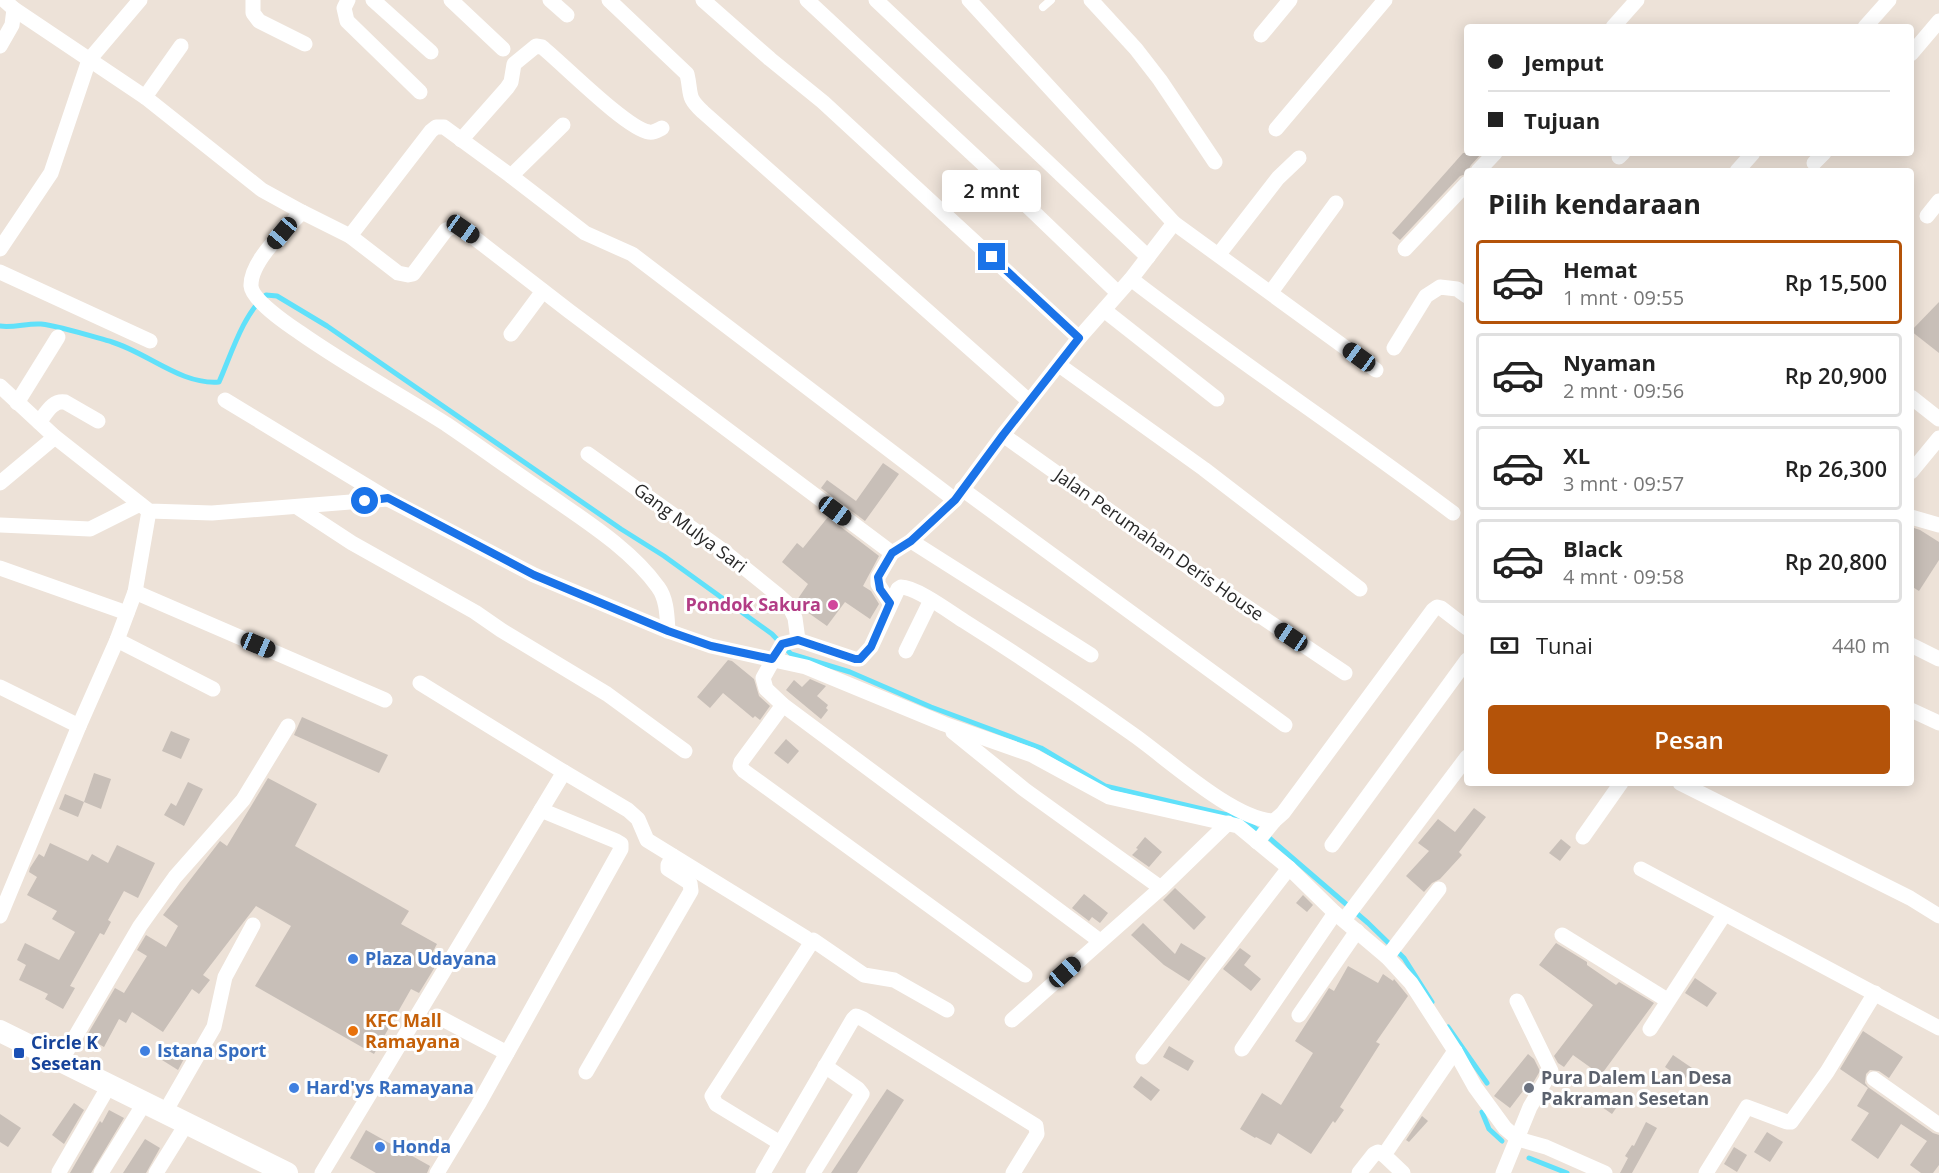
<!DOCTYPE html>
<html lang="id">
<head>
<meta charset="utf-8">
<style>
	body { margin:0; font-family:"Open Sans",sans-serif; background:#f6f6f6; color:#222; height:100vh; display:flex; flex-direction:column; font-size:22px; white-space:nowrap }
	* { box-sizing:border-box; margin:0 }
	p { font-size:20px; color:#767676 }
	.icon { flex:none; width:33px; height:33px; fill:none; stroke:currentColor; stroke-width:2; stroke-linecap:round; stroke-linejoin:round }
	.map { position:relative; flex:1; overflow:hidden }
	.panel { position:absolute; left:1464px; top:168px; width:450px; height:618px; display:flex; flex-direction:column; background:#fff; border-radius:6px; box-shadow:0 3px 15px #0003 }
	.panel>* { flex:none }
	.hud { position:absolute; left:1464px; top:24px; width:450px; height:132px; border-radius:6px; box-shadow:0 3px 15px #0003; display:grid; align-content:center; height:132px; padding:0 24px; background:#fff }
	.end { position:absolute; width:27px; height:27px; margin:-14px; border:8px solid #1a73e8; background:#fff; box-shadow:0 0 0 3px #fff }
	.from { border-radius:50% }
	.bubble { position:absolute; height:42px; border-radius:6px; background:#fff; box-shadow:0 3px 15px #0003; font-size:20px; font-weight:600; line-height:42px; text-align:center }
	.car { position:absolute; width:18px; height:36px; margin:-18px -9px; border-radius:8px; box-shadow:0 0 4px 2px #0007; background:linear-gradient(#222 24%,#8ab4d8 0 40%,#222 0 76%,#8ab4d8 0 86%,#222 0) }
	.hud b { display:flex; align-items:center; gap:21px; height:57px; font-size:22px }
	.hud b+b { border-top:2px solid #e0e0e0 }
	.hud i { width:15px; height:15px; background:#222 }
	ul { padding:0; list-style:none }
	li { display:flex; align-items:center; gap:18px; height:84px; margin:0 12px 9px; padding:0 12px; border:3px solid #e0e0e0; border-radius:6px }
	li div { flex:1 }
	li b { display:block; font-size:22px }
	li em { font-style:normal; font-weight:600 }
	li.current { border-color:#b45309 }
	li>.icon { width:54px; height:54px; stroke-width:1.5 }
	h2 { padding:0 24px; font-size:27px; line-height:72px }
	.pay { display:flex; align-items:center; gap:15px; height:66px; padding:0 24px; font-size:22px }
	.pay p { margin-inline-start:auto }
	.button { display:flex; gap:12px; margin-top:auto; padding:12px 24px }
	.button a { flex:1; height:69px; border-radius:6px; background:#b45309; color:#fff; font-size:24px; font-weight:600; line-height:69px; text-align:center }
	.map>svg:first-child { display:block }
	.lines { fill:none; stroke-linecap:round; stroke-linejoin:round }
	.stream { stroke:#60e1fa; stroke-width:5 }
	.building { fill:#c8bfb8 }
	.lane { stroke:#fff; stroke-width:8 }
	.street { stroke:#fff; stroke-width:15 }
	.secondary { stroke:#fff; stroke-width:22 }
	.route { stroke:#1a73e8; stroke-width:8 }
	.hotel-dot { fill:#d1479c; stroke:#fff; stroke-width:2 }
	.shop-dot { fill:#3f7fe0; stroke:#fff; stroke-width:2 }
	.food-dot { fill:#e8710a; stroke:#fff; stroke-width:2 }
	.transit-dot { fill:#1a4fb4; stroke:#fff; stroke-width:2 }
	.worship-dot { fill:#6b7280; stroke:#fff; stroke-width:2 }
	.labels { text-anchor:middle; stroke-width:6; stroke-linejoin:round; paint-order:stroke }
	.street-label { font-size:18px; fill:#282828; stroke:#fff }
	.hotel-label { font-size:18px; font-weight:bold; fill:#b23c85; stroke:#fff; text-anchor:end }
	.shop-label { font-size:18px; font-weight:bold; fill:#366cbe; stroke:#fff; text-anchor:start }
	.food-label { font-size:18px; font-weight:bold; fill:#c56008; stroke:#fff; text-anchor:start }
	.transit-label { font-size:18px; font-weight:bold; fill:#164399; stroke:#fff; text-anchor:start }
	.worship-label { font-size:18px; font-weight:bold; fill:#5b616d; stroke:#fff; text-anchor:start }
</style>
</head>
<body>
<div class="map">
<svg width="1939" height="1173" viewBox="0 0 1939 1173">
	<rect width="100%" height="100%" fill="#ede2d8"/>
	<g class="lines">
		<g class="stream">
			<path d="M0,326C14,328 27,323 41,324C60,326 94,337 112,342C148,353 181,385 219,382C231,355 243,314 266,295L277,296L327,326L621,529L664,556L772,634L791,654L850,672L931,707L1041,748L1105,786L1240,818L1267,836L1368,923L1404,958L1432,1002"/>
			<path d="M1448,1027L1487,1083"/>
			<path d="M1482,1112L1489,1129L1502,1141"/>
			<path d="M1529,1158L1567,1173"/>
		</g>
	</g>
	<g class="building">
		<path d="M1463,153H1482L1471,165L1466,174L1460,176L1400,240L1392,233Z"/>
		<path d="M1939,302V353L1911,331Z"/>
		<path d="M883,463L899,474L865,521L821,488L827,480L856,501Z"/>
		<path d="M828,517L879,556L863,586L871,591L879,604L870,619L845,602L827,626L800,607L797,600L808,584L782,562L797,543L803,548Z"/>
		<path d="M1911,527L1920,530L1939,542V560L1919,591L1911,586Z"/>
		<path d="M728,660L732,661L754,679L759,696L770,706L760,720L755,716L753,718L723,693L710,708L697,697Z"/>
		<path d="M810,679L826,686L817,696L828,705L826,708L828,710L821,719L786,690L794,680L802,687Z"/>
		<path d="M302,717L388,755L379,773L294,735Z"/>
		<path d="M171,731L190,739L181,759L162,751Z"/>
		<path d="M786,739L799,751L788,764L774,753Z"/>
		<path d="M94,773L111,779L101,809L84,802L78,817L59,809L65,794L84,802Z"/>
		<path d="M268,778L317,804L295,846L409,911L401,924L437,944L430,957L438,962L419,993L411,989L374,1054L255,986L291,926L256,906L203,975L210,980L199,994L192,989L163,1032L132,1012L126,1023L119,1019L104,1047L86,1037L115,988L124,993L147,956L137,950L146,935L166,947L178,926L163,915L220,841L227,846Z"/>
		<path d="M188,782L203,789L184,826L164,815L171,803L176,806Z"/>
		<path d="M1474,808L1486,817L1459,852L1462,855L1440,879L1432,883L1424,892L1406,876L1429,851L1418,843L1438,819L1455,832Z"/>
		<path d="M1145,837L1162,852L1149,867L1132,855L1138,849L1136,848Z"/>
		<path d="M1561,839L1571,847L1560,861L1549,853Z"/>
		<path d="M50,843L88,861L92,854L108,863L117,845L155,863L138,898L124,891L108,920L111,922L104,935L100,933L70,986L75,988L63,1009L45,999L48,994L19,980L26,965L17,960L25,943L59,960L75,932L52,919L57,911L27,895L37,877L29,872L30,868L39,854L44,857Z"/>
		<path d="M1175,888L1206,917L1194,930L1163,900Z"/>
		<path d="M1084,894L1108,913L1100,923L1092,917L1089,921L1072,908Z"/>
		<path d="M1303,895L1313,905L1307,912L1296,903Z"/>
		<path d="M1143,923L1175,954L1181,943L1206,958L1189,981L1164,965L1131,935Z"/>
		<path d="M1556,943L1587,962V965L1616,985L1619,982L1654,1003L1601,1075L1573,1055L1564,1067L1558,1063L1554,1056L1593,1005L1539,965Z"/>
		<path d="M1240,948L1251,956L1244,965L1261,979L1251,991L1223,969Z"/>
		<path d="M1348,966L1378,983L1383,974L1393,981L1394,979L1408,996L1376,1042L1380,1044L1340,1107L1344,1110L1335,1123L1333,1121L1311,1154L1278,1133L1271,1145L1256,1137L1255,1138L1240,1129L1262,1093L1281,1105L1313,1053L1295,1041L1329,988L1334,991Z"/>
		<path d="M1695,978L1717,993L1707,1007L1685,993Z"/>
		<path d="M1863,1031L1903,1057L1889,1078L1879,1071L1870,1070L1866,1074L1865,1083L1868,1087L1933,1133L1939,1135V1165L1933,1173H1921L1910,1165L1927,1141L1901,1124L1878,1159L1851,1140L1869,1113L1857,1106L1868,1088L1840,1069Z"/>
		<path d="M172,1045L186,1055L178,1070L162,1060Z"/>
		<path d="M1169,1046L1194,1061L1188,1071L1163,1057Z"/>
		<path d="M1528,1054L1534,1059L1540,1071L1527,1093L1523,1091L1510,1108L1494,1096Z"/>
		<path d="M1673,1055L1692,1068L1684,1080L1665,1067Z"/>
		<path d="M1141,1076L1160,1090L1151,1101L1133,1087Z"/>
		<path d="M887,1089L904,1100L857,1173H831Z"/>
		<path d="M1608,1092L1621,1101L1612,1114L1599,1105Z"/>
		<path d="M74,1103L84,1110L64,1144L52,1135Z"/>
		<path d="M109,1110L124,1118L91,1173H70L100,1121L102,1123Z"/>
		<path d="M0,1114L21,1128L8,1147L0,1142Z"/>
		<path d="M1422,1116L1428,1121L1409,1142L1406,1140Z"/>
		<path d="M1646,1122L1657,1128L1632,1173H1620L1628,1158L1625,1156L1632,1145L1634,1146Z"/>
		<path d="M366,1130L430,1166L427,1173H376L350,1158Z"/>
		<path d="M1767,1132L1783,1142L1770,1162L1754,1152Z"/>
		<path d="M145,1139L160,1148L146,1173H123Z"/>
		<path d="M1734,1147L1747,1155L1737,1172L1724,1164Z"/>
	</g>
	<g class="lines">
		<path class="lane" d="M1043,7L1051,0"/>
		<g class="street">
			<path d="M253,0V13L259,21L305,44"/>
			<path d="M348,0L344,8L347,21L420,92"/>
			<path d="M373,0L431,52"/>
			<path d="M451,0L503,49"/>
			<path d="M550,0L567,15"/>
			<path d="M609,0L687,74C692,95 686,96 703,112L1029,401"/>
			<path d="M703,0L770,59L823,102L1079,338"/>
			<path d="M807,0L996,176L1118,293"/>
			<path d="M876,0L1148,257"/>
			<path d="M969,0L1174,223L1376,370"/>
			<path d="M1091,0L1136,49L1160,80L1215,162"/>
			<path d="M14,9L145,97L262,190L302,212L350,236L398,273L408,275L413,274L446,230L455,226L463,229L569,311L892,553"/>
			<path d="M1613,27L1637,0"/>
			<path d="M1865,27L1889,0"/>
			<path d="M1261,35L1290,0"/>
			<path d="M0,46L12,25L14,9L4,0"/>
			<path d="M1911,54L1939,21"/>
			<path d="M145,97L181,46"/>
			<path d="M1276,129L1385,0"/>
			<path d="M461,140L507,88L511,82L514,64L536,46L542,47C563,64 627,129 649,132C654,133 658,130 662,128"/>
			<path d="M1619,157L1623,153"/>
			<path d="M1814,163L1824,153"/>
			<path d="M1478,171L1495,153"/>
			<path d="M1737,171L1753,153"/>
			<path d="M511,176L563,125"/>
			<path d="M302,212C286,229 250,261 251,286C252,300 287,324 299,332C346,365 397,393 446,424C480,447 513,471 547,494C584,520 631,549 658,587C667,599 667,616 668,631"/>
			<path d="M1927,216L1939,201"/>
			<path d="M350,236L431,131L436,127H444L511,176L585,233L632,254L955,500"/>
			<path d="M0,249L51,173L89,60L140,0"/>
			<path d="M1405,249L1467,183"/>
			<path d="M1219,254L1278,178L1299,158"/>
			<path d="M0,272L150,341"/>
			<path d="M1131,279C1236,360 1347,433 1453,513"/>
			<path d="M1271,292L1336,203"/>
			<path d="M1104,310L1217,399"/>
			<path d="M511,334L543,291"/>
			<path d="M1394,348L1426,296L1440,287L1457,289L1467,296"/>
			<path d="M1059,365L1204,469L1360,589"/>
			<path d="M0,386L55,437L149,511L212,513L388,499"/>
			<path d="M1911,397L1939,419"/>
			<path d="M225,400L388,499L534,575L668,631L711,646L806,667L944,724L1032,755L1109,797L1238,826L1289,868L1335,913L1387,957L1411,983L1455,1051L1475,1087L1505,1128L1518,1139L1546,1147L1605,1173"/>
			<path d="M17,403L58,337"/>
			<path d="M39,422C46,414 52,400 65,402L98,421"/>
			<path d="M1003,435L1201,576L1345,673"/>
			<path d="M588,454L721,549L778,595L788,604L795,618L798,640"/>
			<path d="M1911,472L1939,438"/>
			<path d="M0,483L55,437"/>
			<path d="M962,489L1285,725"/>
			<path d="M297,507L352,543L475,612L501,630L607,694L685,751"/>
			<path d="M1911,517L1939,525"/>
			<path d="M0,525L90,529L140,504"/>
			<path d="M911,541L1091,655"/>
			<path d="M0,568L127,613"/>
			<path d="M135,592L385,700"/>
			<path d="M890,603L878,584V577L892,553L911,541L955,500L1003,435L1079,338L1131,279L1174,223"/>
			<path d="M117,640L213,689"/>
			<path d="M1911,645L1939,659"/>
			<path d="M906,651L931,600"/>
			<path d="M420,683L564,772L628,810L638,819L647,840L806,938"/>
			<path d="M0,687L79,726"/>
			<path d="M783,705L741,762L740,766L744,771L1025,975"/>
			<path d="M1911,710L1939,723"/>
			<path d="M953,732L1025,790L1161,888"/>
			<path d="M1680,783L1910,898L1939,916"/>
			<path d="M1583,837L1621,783"/>
			<path d="M1257,842L1274,821L1283,813L1433,610L1437,607L1441,608L1467,628"/>
			<path d="M1332,845L1467,660"/>
			<path d="M1641,869L1939,1028"/>
			<path d="M0,916L79,726L117,640L135,592L149,511"/>
			<path d="M1344,920L1467,757"/>
			<path d="M1562,935L1667,1000"/>
			<path d="M1100,941L783,705L766,689L763,678L782,644L798,640L855,659H860L871,647L898,589L901,587C916,587 950,612 964,621C1021,657 1076,694 1131,733C1166,757 1233,820 1274,821"/>
			<path d="M1387,957L1439,889"/>
			<path d="M1299,1015L1357,931"/>
			<path d="M437,1016L507,1053"/>
			<path d="M1012,1020L1161,888L1228,823"/>
			<path d="M1650,1029L1724,915"/>
			<path d="M1242,1049L1335,913"/>
			<path d="M1143,1057L1289,868"/>
			<path d="M61,1061L140,926L175,877L243,800L288,726"/>
			<path d="M586,1072L691,891L690,883L668,869V865L673,856"/>
			<path d="M1874,1079L1939,1125"/>
			<path d="M165,1112L214,1027L225,977L253,925"/>
			<path d="M780,1143L716,1104L712,1096L813,940L864,975L894,980L947,1010"/>
			<path d="M1384,1155L1455,1051"/>
			<path d="M59,1172L110,1084"/>
			<path d="M101,1173L145,1102"/>
			<path d="M156,1173L187,1123"/>
			<path d="M322,1173L564,772"/>
			<path d="M437,1173L478,1105L621,849V844L616,841L541,810"/>
			<path d="M763,1173L853,1019L856,1016L863,1019L1036,1126L1037,1134L1013,1173"/>
			<path d="M813,1173L862,1094L858,1089L825,1066"/>
			<path d="M1359,1173L1374,1154L1378,1152L1384,1155L1403,1173"/>
			<path d="M1503,1173L1530,1107L1551,1071L1517,1001"/>
			<path d="M1706,1173L1747,1107L1787,1122H1791L1827,1072L1875,993"/>
		</g>
		<path class="secondary" d="M0,1031L287,1173"/>
	</g>
	<g class="lines">
		<path class="route" d="M365,501L388,498L534,575L668,631L711,646L772,659L782,644L798,640L855,659H860L871,647L890,603L880,589L878,577L892,553L911,541L955,500L1003,435L1079,338L992,257"/>
	</g>
	<circle class="hotel-dot" cx="833" cy="605" r="6"/>
	<g class="shop-dot">
		<circle cx="353" cy="959" r="6"/>
		<circle cx="145" cy="1051" r="6"/>
		<circle cx="294" cy="1088" r="6"/>
		<circle cx="380" cy="1147" r="6"/>
	</g>
	<circle class="food-dot" cx="353" cy="1031" r="6"/>
	<rect class="transit-dot" x="13" y="1047" width="12" height="12" rx="3"/>
	<circle class="worship-dot" cx="1529" cy="1088" r="6"/>
	<g class="labels">
		<g class="street-label">
			<text transform="translate(690 528) rotate(37)" y="6">Gang Mulya Sari</text>
			<text transform="translate(1159 545) rotate(35)" y="6">Jalan Perumahan Deris House</text>
		</g>
		<g class="hotel-label">
			<text x="821" y="611">Pondok Sakura</text>
		</g>
		<g class="shop-label">
			<text x="365" y="965">Plaza Udayana</text>
			<text x="157" y="1057">Istana Sport</text>
			<text x="306" y="1094">Hard'ys Ramayana</text>
			<text x="392" y="1153">Honda</text>
		</g>
		<g class="food-label">
			<text x="365" y="1027">KFC Mall<tspan x="365" dy="21">Ramayana</tspan></text>
		</g>
		<g class="transit-label">
			<text x="31" y="1049">Circle K<tspan x="31" dy="21">Sesetan</tspan></text>
		</g>
		<g class="worship-label">
			<text x="1541" y="1084">Pura Dalem Lan Desa<tspan x="1541" dy="21">Pakraman Sesetan</tspan></text>
		</g>
	</g>
</svg>
<i class="end from" style="left:365px;top:501px"></i>
<i class="end" style="left:992px;top:257px"></i>
<div class="bubble" style="left:942px;top:170px;width:99px">2 mnt</div>
<i class="car" style="left:463px;top:229px;rotate:125deg"></i>
<i class="car" style="left:282px;top:233px;rotate:220deg"></i>
<i class="car" style="left:1359px;top:357px;rotate:306deg"></i>
<i class="car" style="left:835px;top:511px;rotate:127deg"></i>
<i class="car" style="left:1291px;top:637px;rotate:304deg"></i>
<i class="car" style="left:258px;top:645px;rotate:113deg"></i>
<i class="car" style="left:1065px;top:972px;rotate:48deg"></i>
<div class="hud">
<b><i class="from"></i>Jemput</b>
<b><i></i>Tujuan</b>
</div>
<section class="panel">
<h2>Pilih kendaraan</h2>
<ul>
<li class="current"><svg class="icon" aria-label="car" viewBox="0 0 24 24"><path d="M5 17H2v-5l4-1 3-4h7l3 4 3 1v5h-3M9 17h6M6 11h13"/><circle cx="7" cy="17" r="2"/><circle cx="17" cy="17" r="2"/></svg><div><b>Hemat</b><p>1 mnt · 09:55</p></div><em>Rp 15,500</em></li>
<li><svg class="icon" aria-label="car" viewBox="0 0 24 24"><path d="M5 17H2v-5l4-1 3-4h7l3 4 3 1v5h-3M9 17h6M6 11h13"/><circle cx="7" cy="17" r="2"/><circle cx="17" cy="17" r="2"/></svg><div><b>Nyaman</b><p>2 mnt · 09:56</p></div><em>Rp 20,900</em></li>
<li><svg class="icon" aria-label="car" viewBox="0 0 24 24"><path d="M5 17H2v-5l4-1 3-4h7l3 4 3 1v5h-3M9 17h6M6 11h13"/><circle cx="7" cy="17" r="2"/><circle cx="17" cy="17" r="2"/></svg><div><b>XL</b><p>3 mnt · 09:57</p></div><em>Rp 26,300</em></li>
<li><svg class="icon" aria-label="car" viewBox="0 0 24 24"><path d="M5 17H2v-5l4-1 3-4h7l3 4 3 1v5h-3M9 17h6M6 11h13"/><circle cx="7" cy="17" r="2"/><circle cx="17" cy="17" r="2"/></svg><div><b>Black</b><p>4 mnt · 09:58</p></div><em>Rp 20,800</em></li>
</ul>
<div class="pay"><svg class="icon" aria-label="cash" viewBox="0 0 24 24"><path d="M3 7h18v10H3z"/><circle cx="12" cy="12" r="2"/></svg>Tunai<p>440 m</p></div>
<div class="button"><a>Pesan</a></div>
</section>
</div>
</body>
</html>
